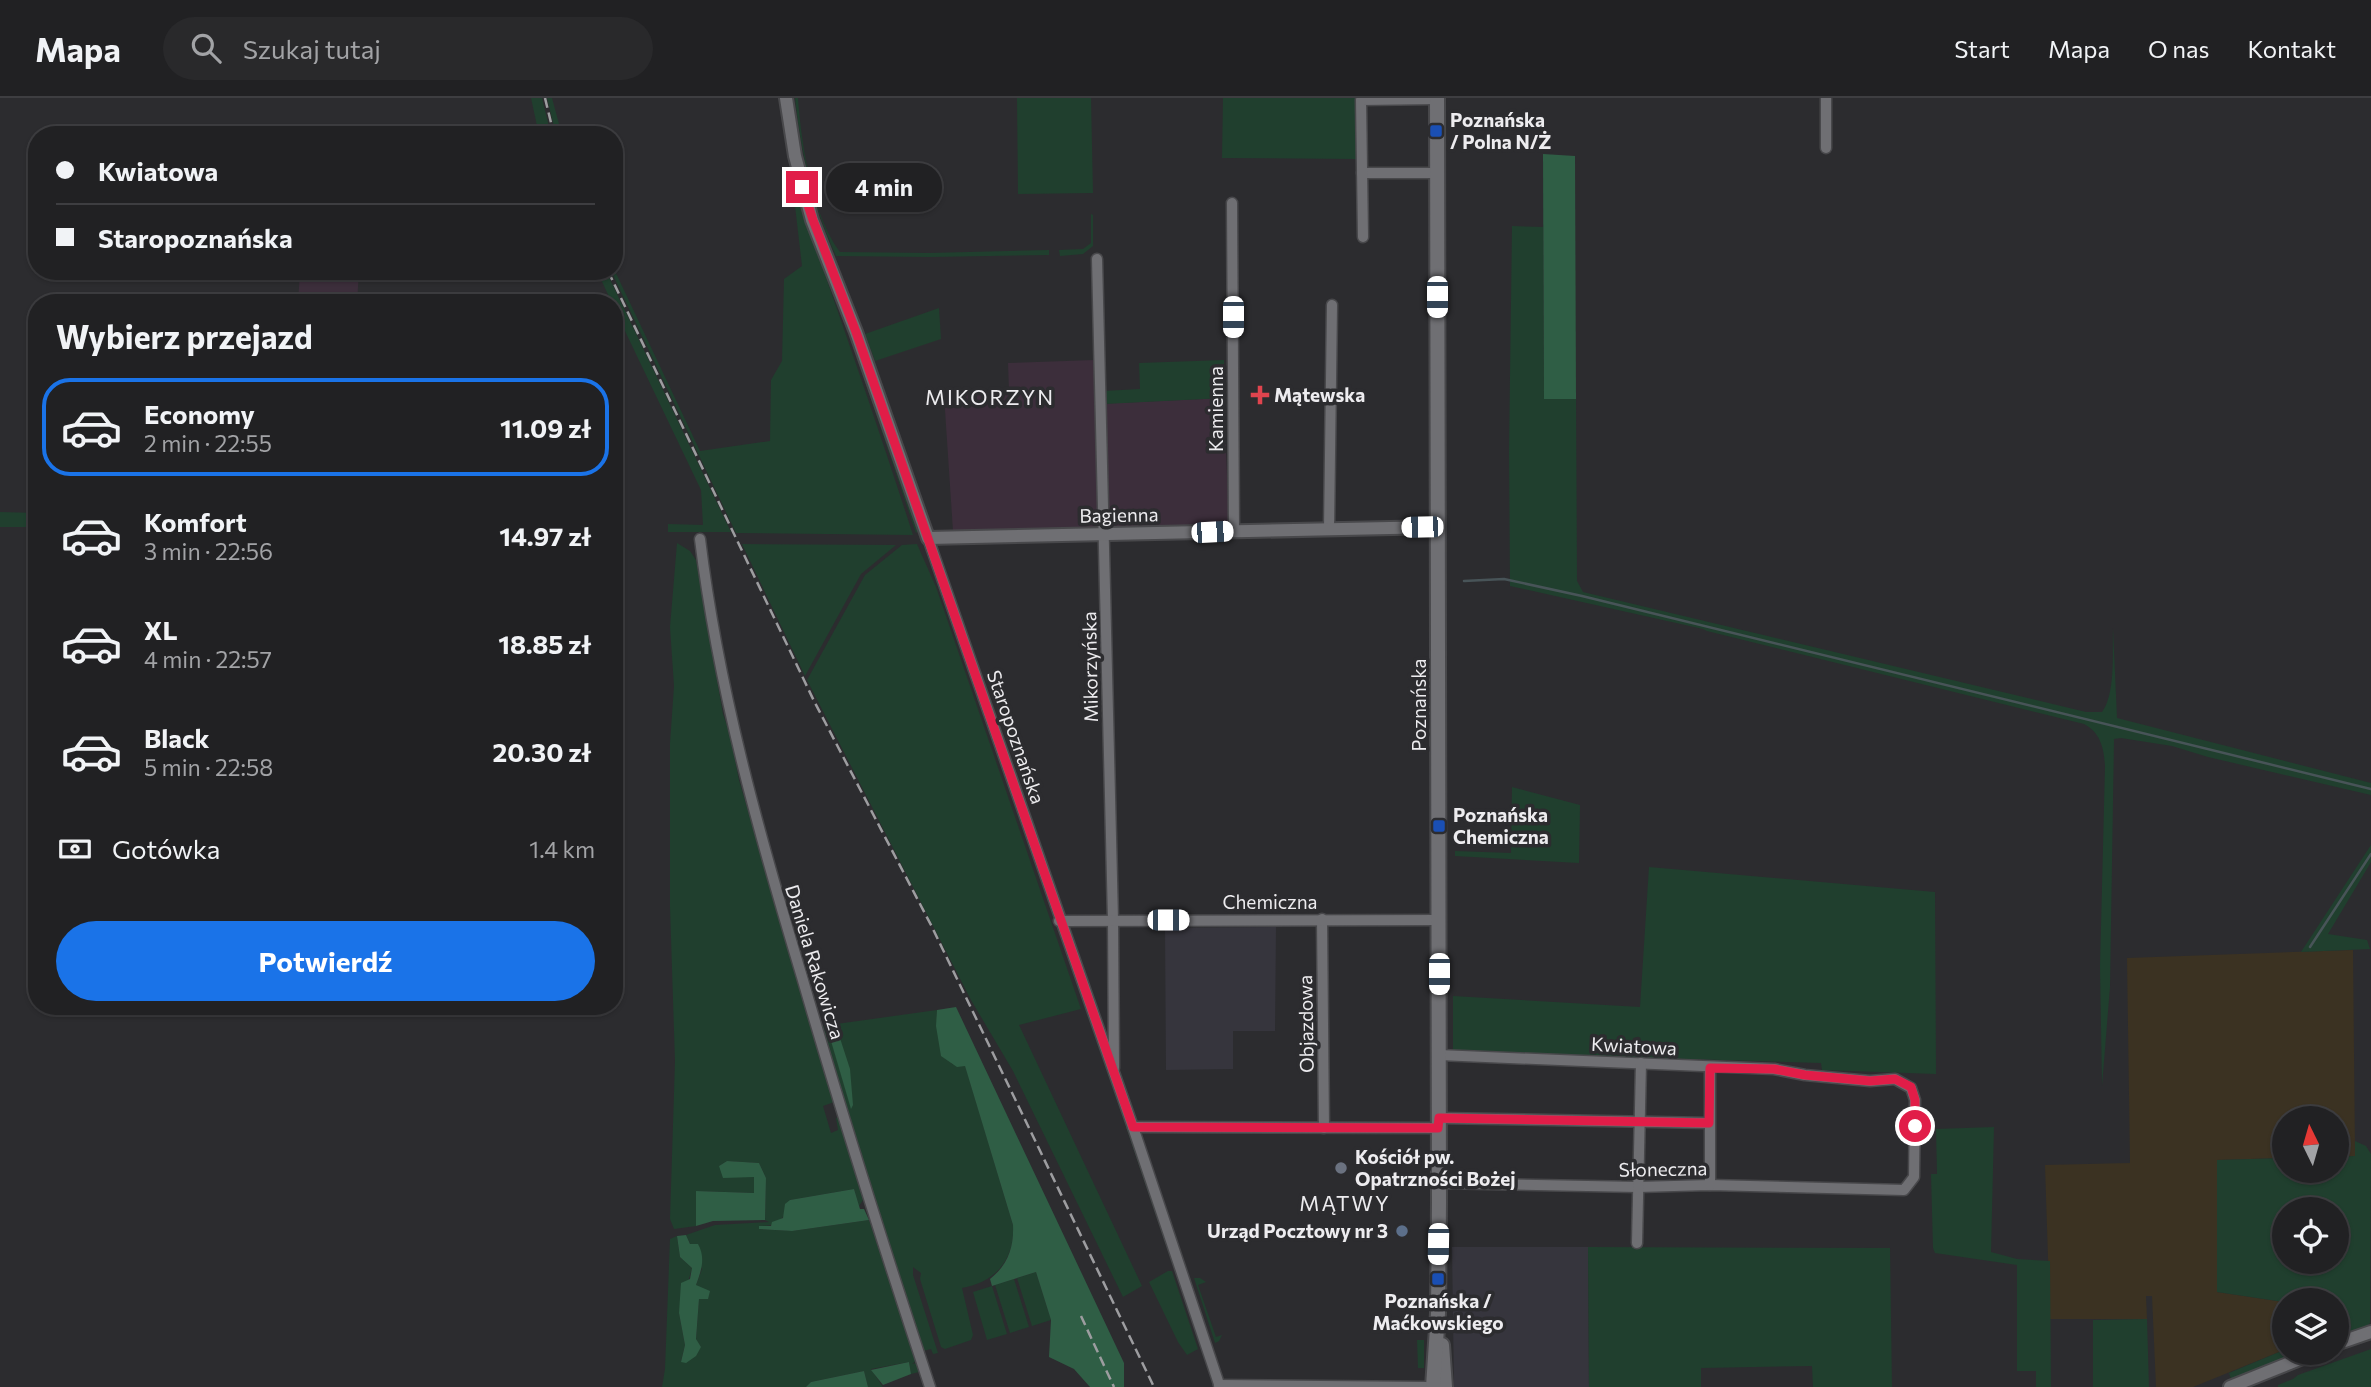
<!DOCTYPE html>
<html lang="pl">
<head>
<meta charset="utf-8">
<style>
	body { margin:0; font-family:Commissioner,sans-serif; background:#29292b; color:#f1f3f6; height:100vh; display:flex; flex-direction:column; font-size:26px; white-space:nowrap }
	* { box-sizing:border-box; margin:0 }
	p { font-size:23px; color:#a2a3a6 }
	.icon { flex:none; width:38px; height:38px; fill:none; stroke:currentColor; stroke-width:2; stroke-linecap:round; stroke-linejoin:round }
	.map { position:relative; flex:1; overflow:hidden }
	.drawer { position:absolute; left:28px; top:196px; width:595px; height:721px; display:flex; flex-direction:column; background:#212123; border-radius:28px; box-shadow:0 2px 5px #0004,0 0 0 2px #3e3e41 }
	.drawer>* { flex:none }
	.hud { position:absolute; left:28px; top:28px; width:595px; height:154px; border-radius:28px; box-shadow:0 2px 5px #0004,0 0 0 2px #3e3e41; display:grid; align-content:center; height:154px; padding:0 28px; background:#212123 }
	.needle { width:46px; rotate:355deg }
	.tools { position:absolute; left:2272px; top:1008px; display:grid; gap:14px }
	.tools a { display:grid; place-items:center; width:77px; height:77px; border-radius:50%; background:#212123; box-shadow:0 2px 5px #0004,0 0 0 2px #3e3e41; font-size:35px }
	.end { position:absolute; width:32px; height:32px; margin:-16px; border:9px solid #e11d48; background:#fff; box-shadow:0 0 0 4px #fff }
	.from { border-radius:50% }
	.bubble { position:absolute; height:49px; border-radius:24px; background:#212123; box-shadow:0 2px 5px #0004,0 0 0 2px #3e3e41; font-size:23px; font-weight:700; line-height:49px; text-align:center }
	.car { position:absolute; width:21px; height:42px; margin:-21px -10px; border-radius:9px; box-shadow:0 0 5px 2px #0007; background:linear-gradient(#fff 24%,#345 0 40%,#fff 0 76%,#345 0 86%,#fff 0) }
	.hud b { display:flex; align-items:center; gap:24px; height:66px; font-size:26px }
	.hud b+b { border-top:2px solid #3e3e41 }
	.hud i { width:18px; height:18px; background:#f1f3f6 }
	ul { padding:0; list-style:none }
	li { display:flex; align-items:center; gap:21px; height:98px; margin:0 14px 10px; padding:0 14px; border:4px solid transparent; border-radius:28px }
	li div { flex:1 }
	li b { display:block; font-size:26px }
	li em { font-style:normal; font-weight:700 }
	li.selected { border-color:#1a73e8 }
	li>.icon { width:63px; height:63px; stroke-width:1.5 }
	h2 { padding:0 28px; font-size:32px; line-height:84px }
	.pay { display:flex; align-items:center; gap:18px; height:77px; padding:0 28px; font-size:26px }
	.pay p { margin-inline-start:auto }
	.action { display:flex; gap:14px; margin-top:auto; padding:14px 28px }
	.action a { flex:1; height:80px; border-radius:42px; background:#1a73e8; color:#fff; font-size:28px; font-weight:700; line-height:80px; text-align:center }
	header { display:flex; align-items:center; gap:42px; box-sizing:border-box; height:98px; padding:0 35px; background:#212123; border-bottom:2px solid #3e3e41 }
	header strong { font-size:33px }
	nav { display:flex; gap:38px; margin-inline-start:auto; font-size:24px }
	.search { width:490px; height:63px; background:#29292b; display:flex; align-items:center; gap:18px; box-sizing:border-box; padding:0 24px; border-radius:38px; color:#a2a3a6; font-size:26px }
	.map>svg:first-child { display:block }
	.commercial { fill:#3b3222 }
	.industrial { fill:#3c2e3b }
	.built { fill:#36353d }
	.green { fill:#203f2e; fill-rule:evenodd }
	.forest { fill:#2f5e45 }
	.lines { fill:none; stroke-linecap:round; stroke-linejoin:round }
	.stream { stroke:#485458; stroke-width:2.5 }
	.minor-casing { stroke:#48484b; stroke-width:13 }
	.tertiary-casing { stroke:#48484b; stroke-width:16 }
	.secondary-casing { stroke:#48484b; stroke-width:18 }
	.minor { stroke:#6f6f73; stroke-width:10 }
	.tertiary { stroke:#6f6f73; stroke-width:12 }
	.secondary { stroke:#6f6f73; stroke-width:14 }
	.rail { stroke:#9d9da0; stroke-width:2.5; stroke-dasharray:10 5; stroke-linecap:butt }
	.route { stroke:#e11d48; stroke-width:9 }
	.transit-dot { fill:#1a4fb4; stroke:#2c2c2f; stroke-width:2.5 }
	.health-dot { fill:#e0444e; stroke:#2c2c2f; stroke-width:2.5 }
	.worship-dot { fill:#6b7280; stroke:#2c2c2f; stroke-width:2.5 }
	.service-dot { fill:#5c6f8a; stroke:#2c2c2f; stroke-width:2.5 }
	.labels { text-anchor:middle; stroke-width:7; stroke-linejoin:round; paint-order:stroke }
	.poi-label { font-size:19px; font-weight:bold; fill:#edecef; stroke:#2c2c2f; text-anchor:start }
	.street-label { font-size:19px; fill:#edecef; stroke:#2c2c2f }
	.neighbourhood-label { font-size:21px; letter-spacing:2px; fill:#edecef; stroke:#2c2c2f }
</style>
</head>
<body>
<header>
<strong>Mapa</strong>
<div class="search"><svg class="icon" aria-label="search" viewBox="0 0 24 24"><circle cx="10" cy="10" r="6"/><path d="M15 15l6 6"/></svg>Szukaj tutaj</div>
<nav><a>Start</a><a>Mapa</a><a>O nas</a><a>Kontakt</a></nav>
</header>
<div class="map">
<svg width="2371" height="1289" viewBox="0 0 2371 1289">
	<rect width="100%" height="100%" fill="#2c2c2f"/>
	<path class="commercial" d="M2353,852L2355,1058L2336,1059V1020H2284V1060L2217,1062V1194L2284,1204V1252L2193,1289H2156L2152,1198H2146L2147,1221H2050L2045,1067L2130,1065L2127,860Z"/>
	<g class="industrial">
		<path d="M300,173H359L357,205H298Z"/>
		<path d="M1094,262L1096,306L1224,300L1229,428L953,433L944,297L1009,293L1008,265Z"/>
	</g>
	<g class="built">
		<path d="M1276,829L1275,933H1233V971L1166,972L1165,830Z"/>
		<path d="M1452,1149H1588L1589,1289H1454Z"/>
	</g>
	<g class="green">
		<path d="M531,0H542L551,37H539Z"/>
		<path d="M547,0H552L562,37H556Z"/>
		<path d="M795,0H798C801,45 812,117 840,154L929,155L1049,152V157L930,159L836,158C813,108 801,55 795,0Z"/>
		<path d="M1017,0H1091L1093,95L1018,96Z"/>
		<path d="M1223,0H1356V61L1222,60Z"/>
		<path d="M792,82C803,118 817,152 829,188C858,271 886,353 913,437L736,435L611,173H614V171L700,353L770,343L771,282L782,263L784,181L802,168Z"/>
		<path d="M1091,116L1093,117V148L1083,156L1060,158L1059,152L1083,151L1091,145Z"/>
		<path d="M1512,128L1543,129L1544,300L1576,301L1577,483L1583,494L2086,614H2102C2116,595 2112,554 2113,530L2117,620L2371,685V697L2208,659L2172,648L2121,640L2114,641L2110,889L2102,988L2100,868L2105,668C2104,651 2101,635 2084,626L1707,533L1703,531L1510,488L1509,354Z"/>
		<path d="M597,173H606L731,434H668V426L703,427L701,392L614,210V205H612Z"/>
		<path d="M829,177L919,432L916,435Z"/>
		<path d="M939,210L941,241L875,263L865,236Z"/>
		<path d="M1224,262V300L1104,306L1103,293L1140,291L1139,265Z"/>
		<path d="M0,414L37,415V429H0Z"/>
		<path d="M677,445L690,453L696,462L723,616L730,636L739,682L834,1004L823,1008L831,1035L838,1032L836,1020L838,1019L863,1102L859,1108L854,1091L790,1102C784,1120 781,1128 760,1128L759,1131L792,1133L869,1122L916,1263L912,1266L916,1265L919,1274L911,1276L909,1264L871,1271L883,1289H868L864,1273L811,1284L806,1289H662L665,1271L670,1141L677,1138L680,1159L692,1170L679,1215L685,1247L681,1263L701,1249L696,1242L699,1201L696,1187L702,1171L686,1137L715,1127L769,1124L765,1122L766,1080L759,1065L727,1063L719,1068L754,1079V1095L696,1093V1128L674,1131L670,1121L675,963L670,809V645L674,588L670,529Z"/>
		<path d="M742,446L896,447L861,476L805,578Z"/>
		<path d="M917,446L936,489L1081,911L1019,927L1142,1188L1123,1199L1013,973L971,902L807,582L865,477L902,447Z"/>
		<path d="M1512,689L1580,707L1579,765L1455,758V753L1511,755Z"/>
		<path d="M2371,747V764L2328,836L2367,842L2370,851L2301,854Z"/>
		<path d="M1649,769L1935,794L1936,976L1822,972L1821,965L1453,954V898L1640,909Z"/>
		<path d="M937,912C936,931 942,950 952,966L965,967L1013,1127C1015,1161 996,1184 962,1190L973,1237L971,1242L945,1251L941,1249L920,1181L921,1175L913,1169V1177L938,1255L933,1256L931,1251L923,1253L871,1093L822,928Z"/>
		<path d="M1104,964L1106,965L1174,1162L1172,1165Z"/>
		<path d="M1994,1029L1991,1154L2017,1161L2050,1163L2051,1289H2036V1273H2017V1167L1935,1155L1933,1150L1931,1076H1937L1936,1031Z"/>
		<path d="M2355,1043L2366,1048L2371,1056L2370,1225L2366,1229L2336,1241V1202H2284V1204L2217,1194V1062L2284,1060V1073H2336V1059L2355,1058ZM2284,1111H2336V1164H2284Z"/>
		<path d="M1588,1149L1890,1150L1892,1289H1813L1812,1268L1701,1270V1289H1589Z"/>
		<path d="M1168,1173H1172L1198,1251L1187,1257L1178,1244L1149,1184Z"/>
		<path d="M1036,1174L1051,1222L1032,1228L1017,1180Z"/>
		<path d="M1194,1180H1200L1206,1184L1198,1187L1216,1239L1222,1237L1219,1243L1215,1245Z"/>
		<path d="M1014,1181L1029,1229L1010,1235L995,1187Z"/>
		<path d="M992,1188L1007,1236L987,1242L973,1194Z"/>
		<path d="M2147,1221L2149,1289H2093V1222Z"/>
		<path d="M1417,1242H1424V1270H1418Z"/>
		<path d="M2371,1251V1289H2278V1287L2293,1281L2298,1277Z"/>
		<path d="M2284,1252V1255H2301L2234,1282L2231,1281L2229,1275Z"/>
	</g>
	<g class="forest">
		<path d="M1543,56L1575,58L1576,301H1544Z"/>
		<path d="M956,909L1124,1265V1289H1090L1074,1271L1049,1259L1051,1222L1036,1174L992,1188L990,1181C1008,1167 1014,1149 1013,1127L965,968L957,969L941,958L936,928L937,912Z"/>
		<path d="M837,931L850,971L853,1007L851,1011L831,943Z"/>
		<path d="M727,1063L759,1065L766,1080L765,1122L713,1123L696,1128V1093L754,1095V1079L723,1080L719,1068Z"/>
		<path d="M854,1091L860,1111H864L869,1122L792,1133L759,1131V1128H771L772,1124L783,1120L785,1106L790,1102Z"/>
		<path d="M686,1137L690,1146H698C706,1160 701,1173 696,1187L710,1193L708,1201H699L696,1241L701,1249L696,1258L686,1265L681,1264L685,1247L679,1215L681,1185L690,1181L692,1170L680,1159L677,1138Z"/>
		<path d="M909,1264L911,1276L883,1287L871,1272Z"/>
		<path d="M864,1273L868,1289H806L811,1284Z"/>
	</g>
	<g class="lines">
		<g class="stream">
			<path d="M1464,483L1504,481L1582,498L2371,691"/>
			<path d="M2310,849L2371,756"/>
		</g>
		<g class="minor-casing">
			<g id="minor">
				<path d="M1826,0V50"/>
				<path d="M1362,75H1437"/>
				<path d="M1232,105L1234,433"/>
				<path d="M1363,139L1361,2L1437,1"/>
				<path d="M1097,161L1113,822L1114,970"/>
				<path d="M1329,431L1332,207"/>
				<path d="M928,440L1133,1029L1220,1289"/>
				<path d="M700,441C718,590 759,736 802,879C842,1017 885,1153 930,1289"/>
				<path d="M1322,821L1324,1030"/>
				<path d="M1059,823L1439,822"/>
				<path d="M1439,957L1774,971L1805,977L1870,983L1895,981L1911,990L1915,1002L1914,1079L1904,1092L1710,1087L1638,1089L1439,1085"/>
				<path d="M1710,969V1087"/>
				<path d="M1439,1020L1709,1025"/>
				<path d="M1133,1029L1439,1030"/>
				<path d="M1637,1145L1641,965"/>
				<path d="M1219,1287L1426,1289"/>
			</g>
		</g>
		<g class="tertiary-casing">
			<g id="tertiary">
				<path d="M786,0L795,58L812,122L856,234L928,440L1438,429"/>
				<path d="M2336,1246L2371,1234"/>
				<path d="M2230,1289L2315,1255"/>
			</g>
		</g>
		<g class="secondary-casing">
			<g id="secondary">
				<path d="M1442,1247L1445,1289"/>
				<path d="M1433,1289L1438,1215L1439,1104L1437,0"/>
			</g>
		</g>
		<use href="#minor" class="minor"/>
		<use href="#tertiary" class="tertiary"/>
		<use href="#secondary" class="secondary"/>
		<g class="rail">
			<path d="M545,0L554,37"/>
			<path d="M608,173L814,603L932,829L1154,1289"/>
			<path d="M1081,1218L1114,1289"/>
		</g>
	</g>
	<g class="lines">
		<path class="route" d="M802,89L813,122L856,234L1133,1029L1438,1030L1439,1020L1709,1025L1710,970L1774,971L1805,977L1870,983L1895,981L1911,989L1915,1002V1028"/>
	</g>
	<g class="transit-dot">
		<rect x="1429" y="26" width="14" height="14" rx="3.5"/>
		<rect x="1432" y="721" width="14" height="14" rx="3.5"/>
		<rect x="1431" y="1174" width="14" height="14" rx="3.5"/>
	</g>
	<path class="health-dot" d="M1256.5 286.5h7v7h7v7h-7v7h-7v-7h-7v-7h7z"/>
	<circle class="worship-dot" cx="1341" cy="1070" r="7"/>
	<circle class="service-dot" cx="1402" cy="1133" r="7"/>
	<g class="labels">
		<g class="poi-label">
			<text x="1450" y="29">Poznańska<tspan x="1450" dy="22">/ Polna N/Ż</tspan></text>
			<text x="1274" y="304">Mątewska</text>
			<text x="1453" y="724">Poznańska<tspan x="1453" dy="22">Chemiczna</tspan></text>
			<text x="1355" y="1066">Kościół pw.<tspan x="1355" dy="22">Opatrzności Bożej</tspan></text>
			<text x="1388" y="1140" text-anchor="end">Urząd Pocztowy nr 3</text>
			<text x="1438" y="1210" text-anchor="middle">Poznańska /<tspan x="1438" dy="22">Maćkowskiego</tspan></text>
		</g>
		<g class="street-label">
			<text transform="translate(1216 311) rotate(-90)" y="7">Kamienna</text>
			<text transform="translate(1119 417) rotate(-1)" y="7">Bagienna</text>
			<text transform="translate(1090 569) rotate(-91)" y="7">Mikorzyńska</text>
			<text transform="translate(1419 607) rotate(-90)" y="7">Poznańska</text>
			<text transform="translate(1016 639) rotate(71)" y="7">Staropoznańska</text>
			<text x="1270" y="811">Chemiczna</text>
			<text transform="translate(815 864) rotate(73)" y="7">Daniela Rakowicza</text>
			<text transform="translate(1306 926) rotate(-91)" y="7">Objazdowa</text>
			<text transform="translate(1634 948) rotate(3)" y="7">Kwiatowa</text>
			<text transform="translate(1663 1071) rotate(-1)" y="7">Słoneczna</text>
		</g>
		<g class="neighbourhood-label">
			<text x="990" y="307">MIKORZYN</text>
			<text x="1345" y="1113">MĄTWY</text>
		</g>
	</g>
</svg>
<div class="tools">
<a><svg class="needle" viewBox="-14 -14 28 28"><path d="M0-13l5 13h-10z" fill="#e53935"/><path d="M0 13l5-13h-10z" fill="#a2a3a6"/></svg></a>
<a><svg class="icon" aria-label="locate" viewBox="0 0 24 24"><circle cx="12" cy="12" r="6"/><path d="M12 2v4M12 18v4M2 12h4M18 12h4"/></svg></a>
<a><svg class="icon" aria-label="layers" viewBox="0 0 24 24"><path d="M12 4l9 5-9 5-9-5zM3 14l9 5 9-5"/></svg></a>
</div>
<i class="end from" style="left:1915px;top:1028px"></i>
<i class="end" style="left:802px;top:89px"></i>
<div class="bubble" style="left:826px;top:65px;width:116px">4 min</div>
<i class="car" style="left:1437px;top:199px;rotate:180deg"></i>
<i class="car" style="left:1233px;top:219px;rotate:180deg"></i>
<i class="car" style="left:1422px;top:429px;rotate:269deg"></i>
<i class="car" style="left:1212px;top:434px;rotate:87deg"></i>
<i class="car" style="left:1168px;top:822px;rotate:90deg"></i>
<i class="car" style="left:1439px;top:876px;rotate:180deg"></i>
<i class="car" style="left:1438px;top:1146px;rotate:181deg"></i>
<div class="hud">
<b><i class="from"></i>Kwiatowa</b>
<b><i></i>Staropoznańska</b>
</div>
<section class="drawer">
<h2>Wybierz przejazd</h2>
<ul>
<li class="selected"><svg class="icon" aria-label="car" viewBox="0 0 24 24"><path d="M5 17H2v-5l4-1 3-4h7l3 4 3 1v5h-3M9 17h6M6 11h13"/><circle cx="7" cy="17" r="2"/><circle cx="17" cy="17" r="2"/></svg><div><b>Economy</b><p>2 min · 22:55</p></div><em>11.09 zł</em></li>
<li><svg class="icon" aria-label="car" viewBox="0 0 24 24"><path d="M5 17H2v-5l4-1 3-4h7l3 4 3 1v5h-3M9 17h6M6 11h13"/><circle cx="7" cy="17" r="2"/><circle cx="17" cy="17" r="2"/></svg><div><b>Komfort</b><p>3 min · 22:56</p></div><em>14.97 zł</em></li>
<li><svg class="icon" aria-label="car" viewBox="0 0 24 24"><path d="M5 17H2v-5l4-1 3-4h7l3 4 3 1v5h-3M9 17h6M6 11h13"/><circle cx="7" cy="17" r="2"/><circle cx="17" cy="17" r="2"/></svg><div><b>XL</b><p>4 min · 22:57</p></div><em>18.85 zł</em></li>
<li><svg class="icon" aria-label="car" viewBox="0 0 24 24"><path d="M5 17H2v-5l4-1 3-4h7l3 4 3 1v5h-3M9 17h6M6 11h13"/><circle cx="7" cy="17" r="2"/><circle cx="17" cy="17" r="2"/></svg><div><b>Black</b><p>5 min · 22:58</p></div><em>20.30 zł</em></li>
</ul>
<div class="pay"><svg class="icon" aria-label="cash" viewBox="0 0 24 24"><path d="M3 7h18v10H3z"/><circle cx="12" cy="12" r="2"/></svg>Gotówka<p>1.4 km</p></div>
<div class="action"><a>Potwierdź</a></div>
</section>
</div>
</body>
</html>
